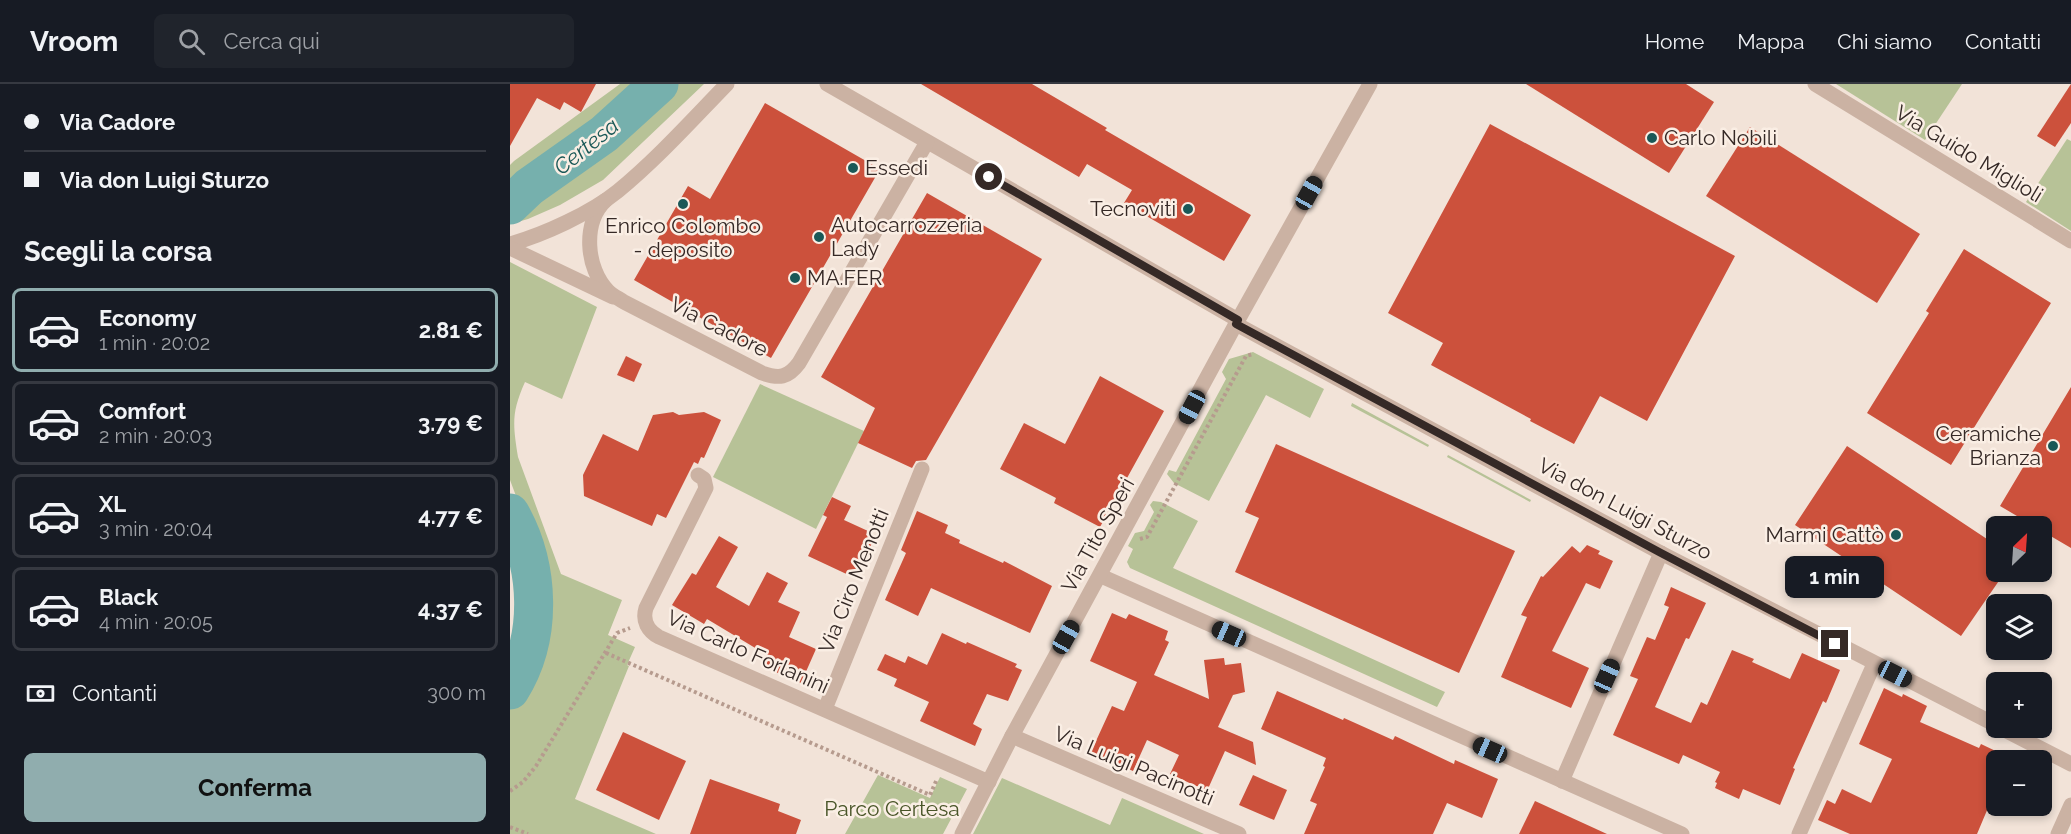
<!DOCTYPE html>
<html lang="it">
<head>
<meta charset="utf-8">
<style>
	body { margin:0; font-family:Raleway,sans-serif; background:#20242c; color:#f1f3f6; height:100vh; display:flex; flex-direction:column; font-size:22px; white-space:nowrap }
	* { box-sizing:border-box; margin:0 }
	p { font-size:20px; color:#9ea1a6 }
	.icon { flex:none; width:33px; height:33px; fill:none; stroke:currentColor; stroke-width:2; stroke-linecap:round; stroke-linejoin:round }
	.map { position:relative; flex:1; overflow:hidden }
	.details { display:flex; flex-direction:column; background:#171b24; width:510px }
	.details>* { flex:none }
	.top-card { display:grid; align-content:center; height:132px; padding:0 24px; background:#171b24 }
	.needle { width:39px; rotate:25deg }
	.tools { position:absolute; left:1476px; top:432px; display:grid; gap:12px }
	.tools a { display:grid; place-items:center; width:66px; height:66px; border-radius:9px; background:#171b24; box-shadow:0 3px 9px #0003; font-size:30px }
	.end { position:absolute; width:27px; height:27px; margin:-14px; border:8px solid #352926; background:#fff; box-shadow:0 0 0 3px #fff }
	.from { border-radius:50% }
	.bubble { position:absolute; height:42px; border-radius:9px; background:#171b24; box-shadow:0 3px 9px #0003; font-size:20px; font-weight:700; line-height:42px; text-align:center }
	.car { position:absolute; width:18px; height:36px; margin:-18px -9px; border-radius:8px; box-shadow:0 0 4px 2px #0007; background:linear-gradient(#222 24%,#8ab4d8 0 40%,#222 0 76%,#8ab4d8 0 86%,#222 0) }
	.top-card b { display:flex; align-items:center; gap:21px; height:57px; font-size:22px }
	.top-card b+b { border-top:2px solid #363941 }
	.top-card i { width:15px; height:15px; background:#f1f3f6 }
	ul { padding:0; list-style:none }
	li { display:flex; align-items:center; gap:18px; height:84px; margin:0 12px 9px; padding:0 12px; border:3px solid #363941; border-radius:9px }
	li div { flex:1 }
	li b { display:block; font-size:22px }
	li em { font-style:normal; font-weight:700 }
	li.selected { border-color:#90adae }
	li>.icon { width:54px; height:54px; stroke-width:1.5 }
	h2 { padding:0 24px; font-size:27px; line-height:72px }
	.pay { display:flex; align-items:center; gap:15px; height:66px; padding:0 24px; font-size:22px }
	.pay p { margin-inline-start:auto }
	.button { display:flex; gap:12px; margin-top:auto; padding:12px 24px }
	.button a { flex:1; height:69px; border-radius:9px; background:#90adae; color:#111; font-size:24px; font-weight:700; line-height:69px; text-align:center }
	header { display:flex; align-items:center; gap:36px; box-sizing:border-box; height:84px; padding:0 30px; background:#171b24; border-bottom:2px solid #363941 }
	header strong { font-size:28px }
	nav { display:flex; gap:33px; margin-inline-start:auto; font-size:21px }
	.search { width:420px; height:54px; background:#20242c; display:flex; align-items:center; gap:15px; box-sizing:border-box; padding:0 21px; border-radius:9px; color:#9ea1a6; font-size:22px }
	main { display:flex; flex:1; min-height:0 }
	.map>svg:first-child { display:block }
	.green { fill:#b7c297 }
	.lines { fill:none; stroke-linecap:round; stroke-linejoin:round }
	.river { stroke:#76b0ad; stroke-width:39 }
	.building { fill:#cc513c }
	.path { stroke:#b69b8e; stroke-width:4; stroke-dasharray:3 3; stroke-linecap:butt }
	.street { stroke:#cbb2a3; stroke-width:15 }
	.route { stroke:#352926; stroke-width:8 }
	.poi-dot { fill:#1a5857; stroke:#faeee4; stroke-width:2 }
	.labels { text-anchor:middle; stroke-width:5; stroke-linejoin:round; paint-order:stroke }
	.poi-label { font-size:21px; fill:#352926; stroke:#faeee4; text-anchor:start }
	.street-label { font-size:21px; fill:#352926; stroke:#faeee4 }
	.park-label { font-size:21px; fill:#495528; stroke:#faeee4 }
	.water-label { font-size:22px; font-style:italic; fill:#1a5857; stroke:#faeee4 }
</style>
</head>
<body>
<header>
<strong>Vroom</strong>
<div class="search"><svg class="icon" aria-label="search" viewBox="0 0 24 24"><circle cx="10" cy="10" r="6"/><path d="M15 15l6 6"/></svg>Cerca qui</div>
<nav><a>Home</a><a>Mappa</a><a>Chi siamo</a><a>Contatti</a></nav>
</header>
<main>
<section class="details">
<div class="top-card">
<b><i class="from"></i>Via Cadore</b>
<b><i></i>Via don Luigi Sturzo</b>
</div>
<h2>Scegli la corsa</h2>
<ul>
<li class="selected"><svg class="icon" aria-label="car" viewBox="0 0 24 24"><path d="M5 17H2v-5l4-1 3-4h7l3 4 3 1v5h-3M9 17h6M6 11h13"/><circle cx="7" cy="17" r="2"/><circle cx="17" cy="17" r="2"/></svg><div><b>Economy</b><p>1 min · 20:02</p></div><em>2.81 €</em></li>
<li><svg class="icon" aria-label="car" viewBox="0 0 24 24"><path d="M5 17H2v-5l4-1 3-4h7l3 4 3 1v5h-3M9 17h6M6 11h13"/><circle cx="7" cy="17" r="2"/><circle cx="17" cy="17" r="2"/></svg><div><b>Comfort</b><p>2 min · 20:03</p></div><em>3.79 €</em></li>
<li><svg class="icon" aria-label="car" viewBox="0 0 24 24"><path d="M5 17H2v-5l4-1 3-4h7l3 4 3 1v5h-3M9 17h6M6 11h13"/><circle cx="7" cy="17" r="2"/><circle cx="17" cy="17" r="2"/></svg><div><b>XL</b><p>3 min · 20:04</p></div><em>4.77 €</em></li>
<li><svg class="icon" aria-label="car" viewBox="0 0 24 24"><path d="M5 17H2v-5l4-1 3-4h7l3 4 3 1v5h-3M9 17h6M6 11h13"/><circle cx="7" cy="17" r="2"/><circle cx="17" cy="17" r="2"/></svg><div><b>Black</b><p>4 min · 20:05</p></div><em>4.37 €</em></li>
</ul>
<div class="pay"><svg class="icon" aria-label="cash" viewBox="0 0 24 24"><path d="M3 7h18v10H3z"/><circle cx="12" cy="12" r="2"/></svg>Contanti<p>300 m</p></div>
<div class="button"><a>Conferma</a></div>
</section>
<div class="map">
<svg width="1561" height="750" viewBox="0 0 1561 750">
	<rect width="100%" height="100%" fill="#f2e3d8"/>
	<g class="green">
		<path d="M110,0H135L96,38L80,50L55,64L0,102V81L4,77Z"/>
		<path d="M162,0H194L93,96L50,121L18,135L4,139L18,120L119,43Z"/>
		<path d="M1326,0H1452L1415,56Z"/>
		<path d="M1557,55L1561,57V147L1516,118Z"/>
		<path d="M0,178L87,223L52,315L15,298C1,329 3,341 8,373L51,490L112,516L98,551L125,563L117,581L119,582L65,715L146,750H0V621L12,609L23,590L30,530L26,477L15,436L0,396Z"/>
		<path d="M743,268L814,305L800,334L756,311L699,417L664,399L657,390L659,386L666,388L716,295L712,288L719,275Z"/>
		<path d="M250,300L354,347L306,445L203,393Z"/>
		<path d="M842,319L919,361L918,363L841,322Z"/>
		<path d="M938,371L1021,416L1020,418L937,373Z"/>
		<path d="M643,417L651,418L688,437L663,484L935,608L927,623L620,484L617,478L623,465L618,462L625,449L634,447L644,428L640,421Z"/>
		<path d="M368,691L420,714L430,693L457,705L433,750H335Z"/>
		<path d="M492,694L600,741L612,714L694,750H463Z"/>
	</g>
	<g class="lines">
		<g class="river">
			<path d="M0,121L19,103L94,50L149,0"/>
			<path d="M0,429C30,482 33,554 0,606"/>
		</g>
	</g>
	<g class="building">
		<path d="M0,0H86L71,28L54,18L50,26L27,14L0,62Z"/>
		<path d="M411,0H522L597,44L595,46L741,131L714,177L614,119L622,106L577,80L569,93Z"/>
		<path d="M1016,0H1176L1204,18L1159,89Z"/>
		<path d="M1561,0V39L1545,63L1527,52Z"/>
		<path d="M255,19L370,85L261,274L124,196L178,102L200,115Z"/>
		<path d="M980,40L1225,172L1137,337L1090,312L1064,360L1020,337L1021,335L921,281L933,259L878,229Z"/>
		<path d="M1240,43L1410,150L1367,219L1196,112Z"/>
		<path d="M417,109L532,175L416,376L406,377L402,384L348,359L365,324L311,293Z"/>
		<path d="M1454,165L1541,219L1441,381L1357,329L1419,229L1416,227Z"/>
		<path d="M116,272L132,280L124,298L107,291Z"/>
		<path d="M590,292L654,327L590,443L544,419L546,414L490,385L514,339L555,360Z"/>
		<path d="M1561,303V464L1532,447V442H1524L1490,422Z"/>
		<path d="M163,328L169,331L194,328L211,336L194,374L191,373L188,380L184,378L156,434L147,430L142,442L74,412L73,391L93,350L128,367L143,331Z"/>
		<path d="M766,360L1005,467L949,589L725,488L749,434L735,428Z"/>
		<path d="M1337,362L1486,461V488H1495L1451,552L1285,441Z"/>
		<path d="M322,413L341,422L334,436L358,447L356,451L364,455L345,494L298,472L317,433L313,431Z"/>
		<path d="M407,427L438,441L435,449L450,456L449,459L493,479L494,477L542,502L520,549L421,504L408,532L375,516L396,469L391,466Z"/>
		<path d="M209,452L228,463L206,503L239,522L257,488L278,499L268,518L290,528L279,553L306,565L291,599L252,582L257,571L197,535L194,540L162,521L182,489L186,491Z"/>
		<path d="M1077,461L1090,467L1088,470L1103,477L1090,505L1076,499L1042,567L1079,584L1061,624L991,593L1017,533L1011,531L1031,492L1033,493L1062,462L1070,469Z"/>
		<path d="M1161,503L1196,519L1179,555L1176,554L1145,623L1181,639L1191,618L1197,621L1222,566L1244,575L1242,578L1280,595L1292,569L1330,586L1316,619L1313,617L1283,684L1285,685L1270,721L1233,705L1229,715L1205,704L1207,699L1205,698L1210,688L1173,671L1169,680L1103,651L1128,595L1120,592L1137,553L1145,556L1159,523L1154,521Z"/>
		<path d="M602,529L616,535L619,530L658,547L655,556L659,558L644,591L699,615L694,576L714,574L715,581L731,579L735,608L723,611L708,643L743,658L746,681L715,667L697,707L660,690L669,671L637,656L623,687L581,668L602,622L614,627L627,598L580,577Z"/>
		<path d="M432,549L456,560L457,558L507,580L505,583L512,586L498,617L477,610L463,640L472,645L465,662L410,637L419,618L384,602L387,595L367,586L375,570L395,579L398,572L417,581Z"/>
		<path d="M1374,604L1392,613L1393,610L1417,622L1410,638L1469,664L1471,660L1494,671L1492,676H1486V688L1480,702L1486,705L1467,750H1340L1308,736L1317,716L1325,720L1332,705L1361,719L1382,675L1349,660Z"/>
		<path d="M767,607L833,636L834,634L883,656L885,652L944,680L945,676L988,695L972,734L937,719L923,750H794L807,720L800,717L815,683L813,682L816,674L751,645Z"/>
		<path d="M113,648L176,677L149,736L86,706Z"/>
		<path d="M743,691L777,706L764,736L729,721Z"/>
		<path d="M200,695L270,720L268,727L291,736L286,750H180Z"/>
		<path d="M1025,717L1097,750H1009Z"/>
	</g>
	<g class="lines">
		<g class="path">
			<path d="M630,455L637,453L736,272L743,270"/>
			<path d="M96,569L420,711L427,695"/>
			<path d="M0,707L13,698L26,682L107,549L120,544"/>
			<path d="M0,743L18,750"/>
		</g>
		<g class="street">
			<path d="M317,0L728,236"/>
			<path d="M1305,0L1561,157"/>
			<path d="M96,116C72,138 76,185 98,207C102,211 108,214 114,218L252,289C269,295 278,294 289,279L417,58"/>
			<path d="M0,160C33,151 81,129 108,107C147,75 182,36 217,0"/>
			<path d="M0,164L103,213"/>
			<path d="M726,240L1151,469L1486,641"/>
			<path d="M188,391L194,395L196,404L136,524C132,537 138,547 149,553L479,698"/>
			<path d="M591,492L1172,750"/>
			<path d="M315,625L412,385"/>
			<path d="M1491,644L1561,680"/>
			<path d="M502,652L729,750"/>
			<path d="M1052,697L1151,469"/>
			<path d="M452,750L502,652L728,236L860,0"/>
			<path d="M1289,750L1364,580"/>
			<path d="M1548,750L1561,721"/>
		</g>
	</g>
	<g class="lines">
		<path class="route" d="M479,93L728,236L726,240L1151,469L1325,560"/>
	</g>
	<g class="poi-dot">
		<circle cx="1142" cy="54" r="6"/>
		<circle cx="343" cy="84" r="6"/>
		<circle cx="173" cy="120" r="6"/>
		<circle cx="678" cy="125" r="6"/>
		<circle cx="309" cy="153" r="6"/>
		<circle cx="285" cy="194" r="6"/>
		<circle cx="1543" cy="362" r="6"/>
		<circle cx="1386" cy="451" r="6"/>
	</g>
	<g class="labels">
		<g class="poi-label">
			<text x="1154" y="61">Carlo Nobili</text>
			<text x="355" y="91">Essedi</text>
			<text x="666" y="132" text-anchor="end">Tecnoviti</text>
			<text x="321" y="148">Autocarrozzeria<tspan x="321" dy="24">Lady</tspan></text>
			<text x="173" y="149" text-anchor="middle">Enrico Colombo<tspan x="173" dy="24">- deposito</tspan></text>
			<text x="297" y="201">MA.FER</text>
			<text x="1531" y="357" text-anchor="end">Ceramiche<tspan x="1531" dy="24">Brianza</tspan></text>
			<text x="1374" y="458" text-anchor="end">Marmi Cattò</text>
		</g>
		<g class="street-label">
			<text transform="translate(1459 70) rotate(31)" y="7">Via Guido Miglioli</text>
			<text transform="translate(209 243) rotate(27)" y="7">Via Cadore</text>
			<text transform="translate(1115 425) rotate(28)" y="7">Via don Luigi Sturzo</text>
			<text transform="translate(588 451) rotate(-61)" y="7">Via Tito Speri</text>
			<text transform="translate(344 497) rotate(-68)" y="7">Via Ciro Menotti</text>
			<text transform="translate(238 568) rotate(24)" y="7">Via Carlo Forlanini</text>
			<text transform="translate(624 682) rotate(23)" y="7">Via Luigi Pacinotti</text>
		</g>
		<g class="park-label">
			<text x="382" y="732">Parco Certesa</text>
		</g>
		<g class="water-label">
			<text transform="translate(76 62) rotate(-39)" y="8">Certesa</text>
		</g>
	</g>
</svg>
<div class="tools">
<a><svg class="needle" viewBox="-14 -14 28 28"><path d="M0-13l5 13h-10z" fill="#e53935"/><path d="M0 13l5-13h-10z" fill="#9ea1a6"/></svg></a>
<a><svg class="icon" aria-label="layers" viewBox="0 0 24 24"><path d="M12 4l9 5-9 5-9-5zM3 14l9 5 9-5"/></svg></a>
<a>+</a>
<a>−</a>
</div>
<i class="end from" style="left:479px;top:93px"></i>
<i class="end" style="left:1325px;top:560px"></i>
<div class="bubble" style="left:1275px;top:472px;width:99px">1 min</div>
<i class="car" style="left:799px;top:109px;rotate:29deg"></i>
<i class="car" style="left:682px;top:323px;rotate:208deg"></i>
<i class="car" style="left:719px;top:550px;rotate:294deg"></i>
<i class="car" style="left:556px;top:553px;rotate:29deg"></i>
<i class="car" style="left:1385px;top:590px;rotate:117deg"></i>
<i class="car" style="left:1097px;top:592px;rotate:24deg"></i>
<i class="car" style="left:980px;top:666px;rotate:294deg"></i>
</div>
</main>
</body>
</html>
